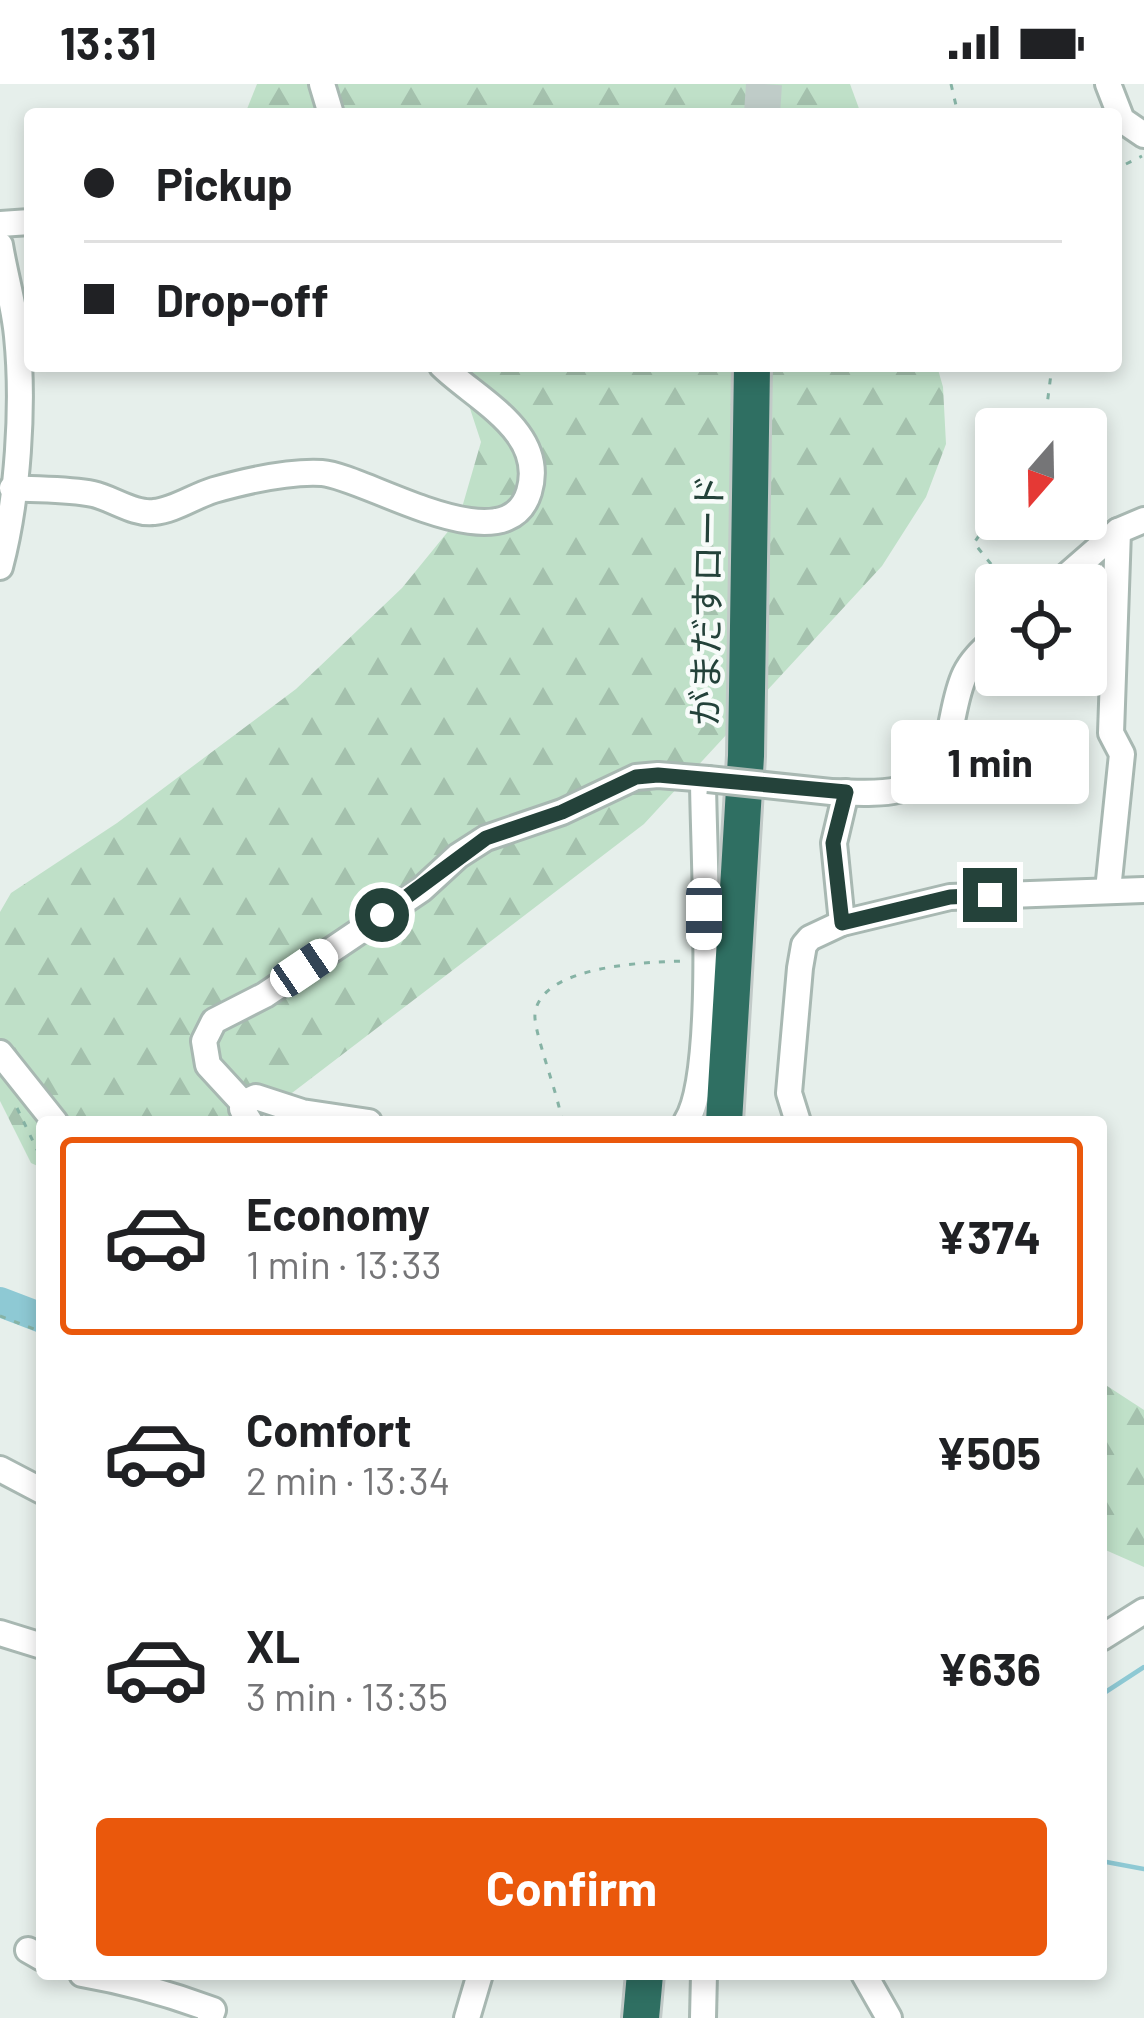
<!DOCTYPE html>
<html lang="en">
<head>
<meta charset="utf-8">
<style>
	body { margin:0; font-family:Barlow,"Noto Sans JP",sans-serif; background:#f6f6f6; color:#202124; height:100vh; display:flex; flex-direction:column; font-size:45px; white-space:nowrap }
	* { box-sizing:border-box; margin:0 }
	p { font-size:39px; color:#757577 }
	.icon { flex:none; width:66px; height:66px; fill:none; stroke:currentColor; stroke-width:2; stroke-linecap:round; stroke-linejoin:round }
	.map { position:relative; flex:1; overflow:hidden }
	.side { position:absolute; left:36px; top:1032px; width:1071px; height:864px; display:flex; flex-direction:column; background:#fff; border-radius:12px; box-shadow:0 6px 18px #0003 }
	.side>* { flex:none }
	.hud { position:absolute; left:24px; top:24px; width:1098px; height:264px; border-radius:12px; box-shadow:0 6px 18px #0003; display:grid; align-content:center; height:264px; padding:0 60px; background:#fff }
	.needle { width:78px; rotate:200deg }
	.buttons { position:absolute; left:975px; top:324px; display:grid; gap:24px }
	.buttons a { display:grid; place-items:center; width:132px; height:132px; border-radius:12px; background:#fff; box-shadow:0 6px 18px #0003; font-size:60px }
	.end { position:absolute; width:54px; height:54px; margin:-27px; border:15px solid #24423a; background:#fff; box-shadow:0 0 0 6px #fff }
	.from { border-radius:50% }
	.bubble { position:absolute; height:84px; border-radius:12px; background:#fff; box-shadow:0 6px 18px #0003; font-size:39px; font-weight:700; line-height:84px; text-align:center }
	.car { position:absolute; width:36px; height:72px; margin:-36px -18px; border-radius:15px; box-shadow:0 0 9px 3px #0007; background:linear-gradient(#fff 24%,#345 0 40%,#fff 0 76%,#345 0 86%,#fff 0) }
	.hud b { display:flex; align-items:center; gap:42px; height:114px; font-size:45px }
	.hud b+b { border-top:3px solid #e0e0e0 }
	.hud i { width:30px; height:30px; background:#202124 }
	ul { padding:21px 0 0; list-style:none }
	li { display:flex; align-items:center; gap:36px; height:198px; margin:0 24px 18px; padding:0 36px; border:6px solid transparent; border-radius:12px }
	li div { flex:1 }
	li b { display:block; font-size:45px }
	li em { font-style:normal; font-weight:700 }
	li.selected { border-color:#ea580c }
	li>.icon { width:108px; height:108px; stroke-width:1.5 }
	.action { display:flex; gap:24px; margin-top:auto; padding:24px 60px }
	.action a { flex:1; height:138px; border-radius:12px; background:#ea580c; color:#fff; font-size:48px; font-weight:700; line-height:138px; text-align:center }
	.status { display:flex; justify-content:space-between; align-items:center; height:84px; padding:0 60px; background:#fff; direction:ltr }
	.status svg { height:33px; fill:currentColor }
	.map>svg:first-child { display:block }
	.forest { fill:url(#forest-firs) }
	.lines { fill:none; stroke-linecap:round; stroke-linejoin:round }
	.stream { stroke:#8ec9d4; stroke-width:4.5 }
	.river { stroke:#8ec9d4; stroke-width:30 }
	.highway-tunnel { stroke:#bfccc8; stroke-width:36; stroke-dasharray:36 18; stroke-linecap:butt }
	.minor-casing { stroke:#a8b8b2; stroke-width:30 }
	.highway-casing { stroke:#c2cac8; stroke-width:42 }
	.path { stroke:#86b3a5; stroke-width:3; stroke-dasharray:6 9; stroke-linecap:butt }
	.minor { stroke:#fff; stroke-width:24 }
	.highway { stroke:#2f6f62; stroke-width:36 }
	.minor-bridge-casing { stroke:#a8b8b2; stroke-width:30; stroke-linecap:butt }
	.minor-bridge { stroke:#fff; stroke-width:24 }
	.route { stroke:#24423a; stroke-width:15 }
	.labels { text-anchor:middle; stroke-width:9; stroke-linejoin:round; paint-order:stroke }
	.street-label { font-size:36px; fill:#24423a; stroke:#f7fbf9 }
</style>
</head>
<body>
<div class="status"><b>13:31</b><svg viewBox="0 0 49 12"><path d="M0 12V9h3v3zM5 12V6h3v6zM10 12V3h3v9zM15 12V0h3v12zM26 1h20v11H26zM47 4h2v5h-2z"/></svg></div>
<div class="map">
<svg width="1144" height="1934" viewBox="0 0 1144 1934">
	<defs>
		<pattern id="forest-firs" width="22" height="20" patternUnits="userSpaceOnUse" patternTransform="scale(3)"><rect width="22" height="20" fill="#bfe0c8"/><path d="M5 1l3.5 6h-7zM16 11l3.5 6h-7z" fill="#a4c1ad"/></pattern>
	</defs>
	<rect width="100%" height="100%" fill="#e6efeb"/>
	<g class="forest">
		<path d="M257,0H850L861,30H245Z"/>
		<path d="M456,282H937L943,303L946,360L926,413L882,482L644,740L254,1038H42V1084L31,1079L0,1017V828L11,809L117,739L296,605L402,504L459,434L481,358Z"/>
		<path d="M1101,1298L1144,1326V1483L1101,1464Z"/>
	</g>
	<g class="lines">
		<g class="stream">
			<path d="M1101,1611L1144,1583"/>
			<path d="M1101,1777L1144,1785"/>
		</g>
		<path class="river" d="M0,1218L42,1234"/>
		<path class="highway-tunnel" d="M762,30L764,0"/>
		<g class="minor-casing">
			<g id="minor">
				<path d="M322,0L331,30"/>
				<path d="M1108,0L1122,36L1144,51"/>
				<path d="M0,140L30,138"/>
				<path d="M0,161C5,191 14,221 17,252C24,321 18,415 0,483"/>
				<path d="M12,404C38,406 67,405 93,410C112,414 135,431 154,428C175,426 194,412 214,406C246,397 289,387 322,389C365,392 506,484 529,408C547,348 477,316 442,282"/>
				<path d="M1056,501L1118,447L1144,436"/>
				<path d="M831,708C852,708 877,711 898,706C959,691 945,632 965,590C972,575 984,565 996,554"/>
				<path d="M1108,806L1122,670L1111,649L1118,447"/>
				<path d="M842,839L834,759L846,708"/>
				<path d="M0,969L55,1038"/>
				<path d="M243,1019L208,981L204,957L214,937L265,911L422,805L458,772L486,754L562,728L636,693L658,691L708,695"/>
				<path d="M250,1038L242,1025L243,1019L256,1013L302,1028L369,1038"/>
				<path d="M686,1038C718,989 703,763 703,695"/>
				<path d="M798,1038L789,1009L800,884L804,861L810,854L842,839L950,813L1144,806"/>
				<path d="M0,1385L42,1407"/>
				<path d="M0,1549L42,1562"/>
				<path d="M1101,1554L1144,1527"/>
				<path d="M28,1866L42,1874"/>
				<path d="M82,1890C128,1898 170,1910 213,1926L210,1934"/>
				<path d="M864,1890L889,1934"/>
				<path d="M467,1934L480,1890"/>
				<path d="M703,1934L704,1890"/>
			</g>
		</g>
		<g class="highway-casing">
			<g id="highway">
				<path d="M724,1038L746,672L752,282"/>
				<path d="M641,1934L645,1890"/>
			</g>
		</g>
		<g class="path">
			<path d="M951,0L958,30"/>
			<path d="M1116,91L1124,81L1142,72"/>
			<path d="M1044,345L1052,282"/>
			<path d="M996,427L974,459L1008,501"/>
			<path d="M17,1024L42,1076"/>
			<path d="M562,1038C559,1012 533,947 535,930C540,881 649,878 685,877"/>
			<path d="M0,1232L42,1248"/>
		</g>
		<use href="#minor" class="minor"/>
		<use href="#highway" class="highway"/>
		<g class="minor-bridge-casing">
			<path id="minor-bridge" d="M708,695L831,708"/>
		</g>
		<use href="#minor-bridge" class="minor-bridge"/>
	</g>
	<g class="lines">
		<path class="route" d="M382,831L486,754L562,728L636,693L658,691L846,708L833,759L842,839L950,813L990,811"/>
	</g>
	<g class="labels">
		<g class="street-label">
			<text transform="translate(707 516) rotate(-89)" y="13">がまだすロード</text>
		</g>
	</g>
</svg>
<div class="buttons">
<a><svg class="needle" viewBox="-14 -14 28 28"><path d="M0-13l5 13h-10z" fill="#e53935"/><path d="M0 13l5-13h-10z" fill="#757577"/></svg></a>
<a><svg class="icon" aria-label="locate" viewBox="0 0 24 24"><circle cx="12" cy="12" r="6"/><path d="M12 2v4M12 18v4M2 12h4M18 12h4"/></svg></a>
</div>
<i class="end from" style="left:382px;top:831px"></i>
<i class="end" style="left:990px;top:811px"></i>
<div class="bubble" style="left:891px;top:636px;width:198px">1 min</div>
<i class="car" style="left:704px;top:830px;rotate:180deg"></i>
<i class="car" style="left:304px;top:884px;rotate:56deg"></i>
<div class="hud">
<b><i class="from"></i>Pickup</b>
<b><i></i>Drop-off</b>
</div>
<section class="side">
<ul>
<li class="selected"><svg class="icon" aria-label="car" viewBox="0 0 24 24"><path d="M5 17H2v-5l4-1 3-4h7l3 4 3 1v5h-3M9 17h6M6 11h13"/><circle cx="7" cy="17" r="2"/><circle cx="17" cy="17" r="2"/></svg><div><b>Economy</b><p>1 min · 13:33</p></div><em>¥374</em></li>
<li><svg class="icon" aria-label="car" viewBox="0 0 24 24"><path d="M5 17H2v-5l4-1 3-4h7l3 4 3 1v5h-3M9 17h6M6 11h13"/><circle cx="7" cy="17" r="2"/><circle cx="17" cy="17" r="2"/></svg><div><b>Comfort</b><p>2 min · 13:34</p></div><em>¥505</em></li>
<li><svg class="icon" aria-label="car" viewBox="0 0 24 24"><path d="M5 17H2v-5l4-1 3-4h7l3 4 3 1v5h-3M9 17h6M6 11h13"/><circle cx="7" cy="17" r="2"/><circle cx="17" cy="17" r="2"/></svg><div><b>XL</b><p>3 min · 13:35</p></div><em>¥636</em></li>
</ul>
<div class="action"><a>Confirm</a></div>
</section>
</div>
</body>
</html>
